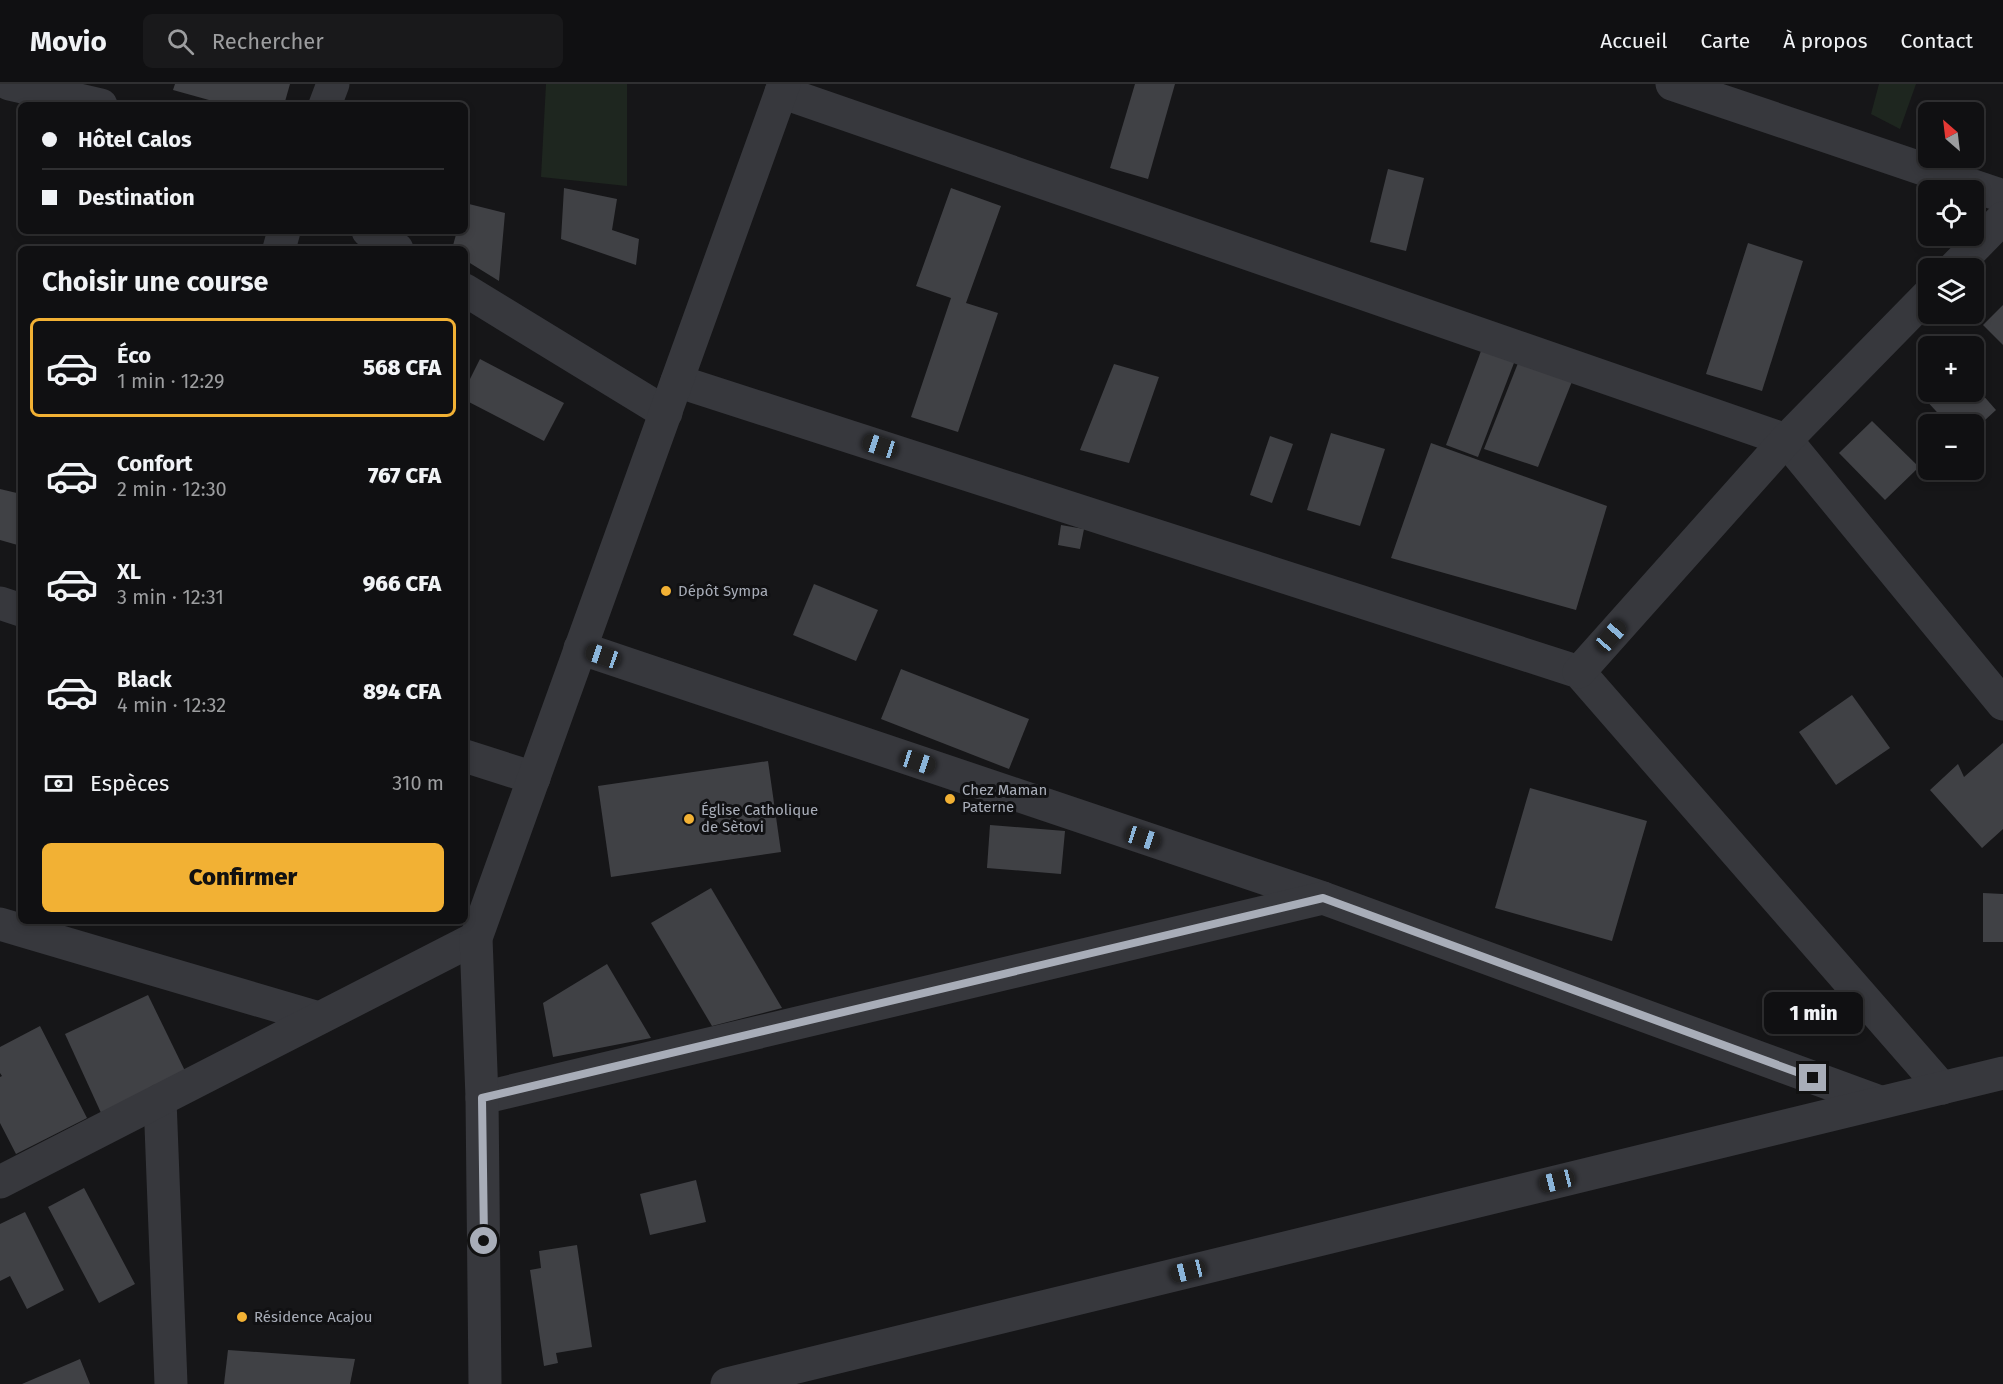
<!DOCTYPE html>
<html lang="fr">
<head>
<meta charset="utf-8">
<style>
	body { margin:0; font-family:"Fira Sans",sans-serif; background:#19191b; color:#f1f3f6; height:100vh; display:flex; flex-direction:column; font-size:22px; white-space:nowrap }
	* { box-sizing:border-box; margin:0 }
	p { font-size:20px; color:#9c9d9f }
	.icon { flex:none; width:33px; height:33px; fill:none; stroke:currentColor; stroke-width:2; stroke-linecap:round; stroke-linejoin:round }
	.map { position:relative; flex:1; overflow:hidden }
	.side { position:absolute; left:18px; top:162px; width:450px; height:678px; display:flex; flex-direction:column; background:#101012; border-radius:9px; box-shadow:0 3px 9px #0003,0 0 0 2px #303032 }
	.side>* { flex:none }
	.banner { position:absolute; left:18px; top:18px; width:450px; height:132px; border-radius:9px; box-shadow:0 3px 9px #0003,0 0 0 2px #303032; display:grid; align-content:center; height:132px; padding:0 24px; background:#101012 }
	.needle { width:39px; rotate:332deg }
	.buttons { position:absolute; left:1918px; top:18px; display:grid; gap:12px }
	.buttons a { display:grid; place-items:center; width:66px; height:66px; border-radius:9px; background:#101012; box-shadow:0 3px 9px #0003,0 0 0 2px #303032; font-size:30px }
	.end { position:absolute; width:27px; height:27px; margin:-14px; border:8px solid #a8adb8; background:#111; box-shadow:0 0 0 3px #111 }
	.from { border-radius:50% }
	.bubble { position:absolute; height:42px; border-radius:9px; background:#101012; box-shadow:0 3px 9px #0003,0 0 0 2px #303032; font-size:20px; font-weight:800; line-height:42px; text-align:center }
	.car { position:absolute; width:18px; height:36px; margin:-18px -9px; border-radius:8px; box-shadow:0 0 4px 2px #0007; background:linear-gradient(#222 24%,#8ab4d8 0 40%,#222 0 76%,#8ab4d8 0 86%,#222 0) }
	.banner b { display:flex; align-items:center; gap:21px; height:57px; font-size:22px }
	.banner b+b { border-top:2px solid #303032 }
	.banner i { width:15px; height:15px; background:#f1f3f6 }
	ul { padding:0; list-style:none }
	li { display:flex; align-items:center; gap:18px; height:99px; margin:0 12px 9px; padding:0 12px; border:3px solid transparent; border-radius:9px }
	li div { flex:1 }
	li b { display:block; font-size:22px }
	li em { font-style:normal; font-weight:800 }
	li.current { border-color:#f2b134 }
	li>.icon { width:54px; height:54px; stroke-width:1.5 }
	h2 { padding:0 24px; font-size:27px; line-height:72px }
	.pay { display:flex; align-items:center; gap:15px; height:66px; padding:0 24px; font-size:22px }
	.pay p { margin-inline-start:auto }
	.action { display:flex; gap:12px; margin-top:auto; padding:12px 24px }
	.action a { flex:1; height:69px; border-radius:9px; background:#f2b134; color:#111; font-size:24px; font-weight:800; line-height:69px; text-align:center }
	header { display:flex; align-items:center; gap:36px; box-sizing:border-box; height:84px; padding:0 30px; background:#101012; border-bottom:2px solid #303032 }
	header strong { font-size:28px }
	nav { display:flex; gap:33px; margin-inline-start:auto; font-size:21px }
	.search { width:420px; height:54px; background:#19191b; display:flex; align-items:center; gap:15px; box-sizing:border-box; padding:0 21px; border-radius:9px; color:#9c9d9f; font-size:22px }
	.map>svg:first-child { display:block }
	.green { fill:#1e261f }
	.building { fill:#404145 }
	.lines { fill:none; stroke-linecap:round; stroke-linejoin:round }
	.minor { stroke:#37383d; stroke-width:33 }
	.route { stroke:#a8adb8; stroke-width:8 }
	.poi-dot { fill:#f2b134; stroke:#111113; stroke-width:2 }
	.labels { text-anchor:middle; stroke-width:6; stroke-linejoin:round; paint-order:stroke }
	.poi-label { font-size:15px; fill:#a8adb8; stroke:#111113; text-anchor:start }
</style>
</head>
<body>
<header>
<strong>Movio</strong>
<div class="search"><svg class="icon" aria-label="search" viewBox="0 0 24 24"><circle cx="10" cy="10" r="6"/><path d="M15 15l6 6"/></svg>Rechercher</div>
<nav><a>Accueil</a><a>Carte</a><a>À propos</a><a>Contact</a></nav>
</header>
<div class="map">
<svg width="2003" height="1300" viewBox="0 0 2003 1300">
	<rect width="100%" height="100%" fill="#161618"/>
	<g class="green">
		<path d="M546,0H627V102L541,93Z"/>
		<path d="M1879,0H1916L1900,45L1871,30Z"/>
	</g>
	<g class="building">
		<path d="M175,0H290L284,21H227L173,6Z"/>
		<path d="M1135,0H1175L1148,95L1110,84Z"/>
		<path d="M1388,85L1424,94L1406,167L1370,158Z"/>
		<path d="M564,104L617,115L612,146L639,155L636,181L561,155Z"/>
		<path d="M951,104L1001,122L966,219L998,229L958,348L911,333L951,214L916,202Z"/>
		<path d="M465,119L505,129L499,197L465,176V165H452L457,147H465Z"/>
		<path d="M1748,159L1803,177L1762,307L1706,290Z"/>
		<path d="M2003,221V261L1983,241Z"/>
		<path d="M1484,259L1517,271L1478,373L1446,361Z"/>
		<path d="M1520,274L1573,295L1538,383L1484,365Z"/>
		<path d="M480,275L564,319L544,357L465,316V305Z"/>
		<path d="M1114,280L1159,293L1129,379L1080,366Z"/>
		<path d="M1974,301L1996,326L1974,346V340H1948L1923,313L1929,308H1974Z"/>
		<path d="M1872,337L1919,383L1885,416L1839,369Z"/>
		<path d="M1331,349L1385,365L1360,442L1307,426Z"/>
		<path d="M1270,352L1293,360L1272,419L1250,411Z"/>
		<path d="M1431,359L1607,422L1576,526L1391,474Z"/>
		<path d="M0,405L21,410V462L0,456Z"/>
		<path d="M1061,441L1084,445L1080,465L1058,461Z"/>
		<path d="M814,500L878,526L856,577L793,551Z"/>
		<path d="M901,585L1029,635L1009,685L881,635Z"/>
		<path d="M1852,611L1890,664L1836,701L1799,648Z"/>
		<path d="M2003,659V745L1982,764L1930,706L1958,680L1964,693Z"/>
		<path d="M768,677L781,768L611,793L598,702Z"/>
		<path d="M1530,704L1647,737L1612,857L1495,824Z"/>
		<path d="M990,741L1065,747L1061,790L987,784Z"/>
		<path d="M711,804L782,924L712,942L651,839Z"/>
		<path d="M1983,809L2003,810V858H1983Z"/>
		<path d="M607,880L651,954L553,973L543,919Z"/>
		<path d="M148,911L187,991L102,1031L65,950Z"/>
		<path d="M40,942L87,1034L16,1070L0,1039V993L2,992L0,989V963Z"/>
		<path d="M696,1096L706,1138L650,1151L640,1110Z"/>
		<path d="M84,1104L135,1200L99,1219L48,1123Z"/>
		<path d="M25,1128L64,1206L27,1225L10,1192L0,1197V1140Z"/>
		<path d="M577,1161L592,1263L556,1269L558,1279L544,1282L530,1186L541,1184L539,1167Z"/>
		<path d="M228,1266L355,1275L350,1300H224Z"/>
		<path d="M80,1275L90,1300H22Z"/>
	</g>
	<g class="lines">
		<g class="minor">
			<path d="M9,0L101,21"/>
			<path d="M1672,0L2003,112"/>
			<path d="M781,8L1786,356L2003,620"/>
			<path d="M325,21L333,0"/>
			<path d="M368,147L397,165"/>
			<path d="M279,165L284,147"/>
			<path d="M1954,184L2003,134"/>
			<path d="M465,206L666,329"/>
			<path d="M677,297L1579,588L1942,1004"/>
			<path d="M0,519L21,526"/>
			<path d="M580,564L1323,814L1880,1018"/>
			<path d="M1579,588L1786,356L1929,210"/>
			<path d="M465,672L534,694"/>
			<path d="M0,840L319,934"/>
			<path d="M482,1014L1323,814"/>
			<path d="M160,1016L171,1300"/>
			<path d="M0,1098L476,854"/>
			<path d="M485,1300L482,1014L476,854L784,0"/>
			<path d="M727,1300L2003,989"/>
		</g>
	</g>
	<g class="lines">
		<path class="route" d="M484,1157L482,1014L1323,814L1813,994"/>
	</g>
	<g class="poi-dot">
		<circle cx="666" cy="507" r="6"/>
		<circle cx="950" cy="715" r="6"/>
		<circle cx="689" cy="735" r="6"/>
		<circle cx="242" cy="1233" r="6"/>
	</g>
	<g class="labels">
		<g class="poi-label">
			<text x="678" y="512">Dépôt Sympa</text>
			<text x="962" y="711">Chez Maman<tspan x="962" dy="17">Paterne</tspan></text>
			<text x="701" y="731">Église Catholique<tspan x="701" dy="17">de Sètovi</tspan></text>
			<text x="254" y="1238">Résidence Acajou</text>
		</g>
	</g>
</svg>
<div class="buttons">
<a><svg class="needle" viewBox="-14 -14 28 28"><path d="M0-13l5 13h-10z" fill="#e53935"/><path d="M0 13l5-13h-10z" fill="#9c9d9f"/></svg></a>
<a><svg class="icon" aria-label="locate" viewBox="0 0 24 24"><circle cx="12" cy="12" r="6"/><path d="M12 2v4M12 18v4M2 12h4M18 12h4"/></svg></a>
<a><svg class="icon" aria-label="layers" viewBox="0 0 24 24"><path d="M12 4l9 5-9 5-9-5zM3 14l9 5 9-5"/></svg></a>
<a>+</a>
<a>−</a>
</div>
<i class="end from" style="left:484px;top:1157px"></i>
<i class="end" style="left:1813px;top:994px"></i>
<div class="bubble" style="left:1764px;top:908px;width:99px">1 min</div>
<i class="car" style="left:880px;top:362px;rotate:288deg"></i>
<i class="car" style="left:1611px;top:552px;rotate:41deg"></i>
<i class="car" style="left:603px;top:572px;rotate:289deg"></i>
<i class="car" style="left:918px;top:678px;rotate:108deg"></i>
<i class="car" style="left:1143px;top:754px;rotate:108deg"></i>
<i class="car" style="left:1557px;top:1097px;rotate:256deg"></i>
<i class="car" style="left:1188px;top:1187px;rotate:256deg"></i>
<div class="banner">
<b><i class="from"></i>Hôtel Calos</b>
<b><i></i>Destination</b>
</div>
<section class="side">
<h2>Choisir une course</h2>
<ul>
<li class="current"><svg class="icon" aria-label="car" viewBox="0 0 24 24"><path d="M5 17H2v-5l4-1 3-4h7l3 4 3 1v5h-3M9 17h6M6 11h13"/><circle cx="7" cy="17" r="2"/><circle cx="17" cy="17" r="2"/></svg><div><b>Éco</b><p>1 min · 12:29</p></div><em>568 CFA</em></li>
<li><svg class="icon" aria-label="car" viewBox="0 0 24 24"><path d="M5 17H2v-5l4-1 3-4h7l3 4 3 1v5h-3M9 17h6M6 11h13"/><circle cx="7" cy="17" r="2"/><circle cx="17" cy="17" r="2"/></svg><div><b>Confort</b><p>2 min · 12:30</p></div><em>767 CFA</em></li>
<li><svg class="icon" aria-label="car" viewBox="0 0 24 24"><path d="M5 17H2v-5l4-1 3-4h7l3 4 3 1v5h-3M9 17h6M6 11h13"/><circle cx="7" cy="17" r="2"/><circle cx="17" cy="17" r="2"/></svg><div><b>XL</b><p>3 min · 12:31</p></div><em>966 CFA</em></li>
<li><svg class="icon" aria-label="car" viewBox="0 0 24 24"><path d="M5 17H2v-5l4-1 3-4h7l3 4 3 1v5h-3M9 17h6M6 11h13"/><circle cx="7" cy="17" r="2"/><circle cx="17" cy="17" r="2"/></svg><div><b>Black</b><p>4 min · 12:32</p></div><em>894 CFA</em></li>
</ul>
<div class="pay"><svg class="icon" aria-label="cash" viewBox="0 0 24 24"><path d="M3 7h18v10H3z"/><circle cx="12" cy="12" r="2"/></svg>Espèces<p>310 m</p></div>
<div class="action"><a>Confirmer</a></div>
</section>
</div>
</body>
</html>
